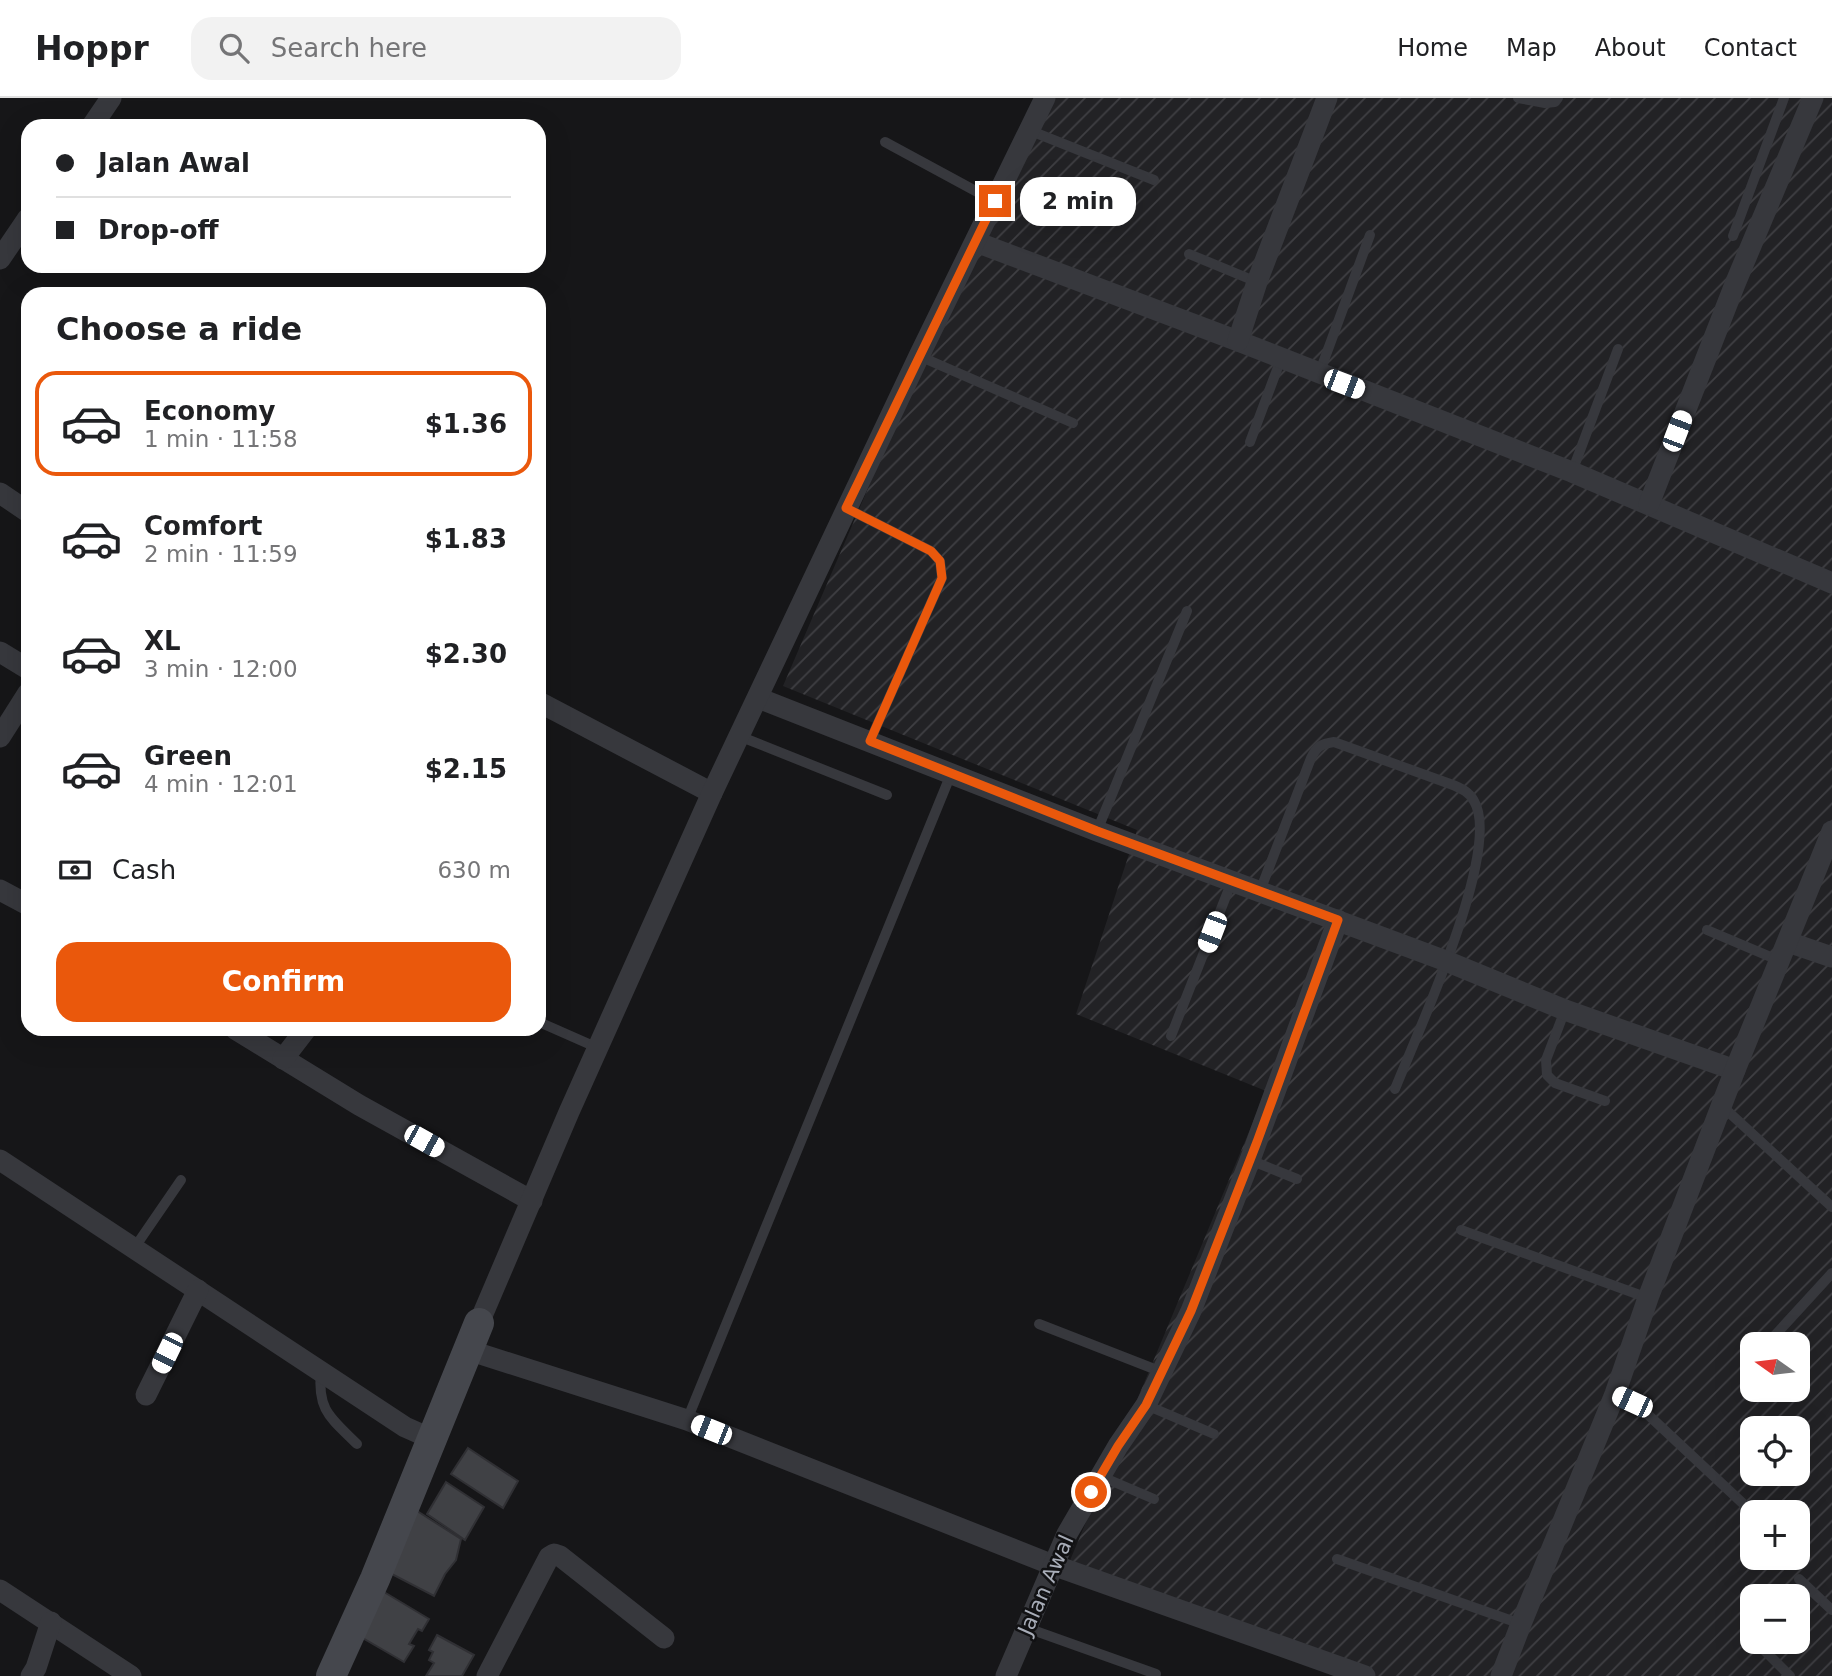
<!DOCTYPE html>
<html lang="en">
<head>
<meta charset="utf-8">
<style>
	body { margin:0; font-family:"DejaVu Sans",sans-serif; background:#f2f2f2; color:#202124; height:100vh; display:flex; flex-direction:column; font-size:26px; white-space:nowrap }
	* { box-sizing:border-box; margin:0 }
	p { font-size:23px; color:#757577 }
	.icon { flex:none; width:38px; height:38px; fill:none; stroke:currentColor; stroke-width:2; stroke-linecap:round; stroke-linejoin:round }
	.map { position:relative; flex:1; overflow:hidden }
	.details { position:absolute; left:21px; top:189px; width:525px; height:749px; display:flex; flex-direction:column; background:#fff; border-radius:21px; box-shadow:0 7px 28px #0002 }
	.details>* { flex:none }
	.hud { position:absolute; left:21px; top:21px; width:525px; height:154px; border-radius:21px; box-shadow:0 7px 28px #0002; display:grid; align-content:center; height:154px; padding:0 35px; background:#fff }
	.needle { width:46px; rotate:284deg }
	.buttons { position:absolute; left:1740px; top:1234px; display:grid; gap:14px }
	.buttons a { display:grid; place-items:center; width:70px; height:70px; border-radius:14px; background:#fff; box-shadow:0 7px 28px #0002; font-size:35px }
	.end { position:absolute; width:32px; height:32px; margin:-16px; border:9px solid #ea580c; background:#fff; box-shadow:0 0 0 4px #fff }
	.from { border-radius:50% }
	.bubble { position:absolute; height:49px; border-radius:21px; background:#fff; box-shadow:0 7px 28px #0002; font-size:23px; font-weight:700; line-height:49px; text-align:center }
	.car { position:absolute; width:21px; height:42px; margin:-21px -10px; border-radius:9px; box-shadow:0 0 5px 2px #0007; background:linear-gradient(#fff 24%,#345 0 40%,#fff 0 76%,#345 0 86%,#fff 0) }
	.hud b { display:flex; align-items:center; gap:24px; height:66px; font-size:26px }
	.hud b+b { border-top:2px solid #e0e0e0 }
	.hud i { width:18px; height:18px; background:#202124 }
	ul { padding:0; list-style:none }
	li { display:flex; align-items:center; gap:21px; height:105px; margin:0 14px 10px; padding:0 21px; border:4px solid transparent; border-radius:21px }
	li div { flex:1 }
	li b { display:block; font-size:26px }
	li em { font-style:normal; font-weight:700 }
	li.active { border-color:#ea580c }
	li>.icon { width:63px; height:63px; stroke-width:1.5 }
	h2 { padding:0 35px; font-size:32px; line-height:84px }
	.pay { display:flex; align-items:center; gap:18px; height:77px; padding:0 35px; font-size:26px }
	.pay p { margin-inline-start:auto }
	.action { display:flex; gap:14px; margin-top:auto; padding:14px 35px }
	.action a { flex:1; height:80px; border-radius:21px; background:#ea580c; color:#fff; font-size:28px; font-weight:700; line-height:80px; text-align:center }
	header { display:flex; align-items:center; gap:42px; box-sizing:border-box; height:98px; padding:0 35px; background:#fff; border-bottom:2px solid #e0e0e0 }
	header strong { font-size:33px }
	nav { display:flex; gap:38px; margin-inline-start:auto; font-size:24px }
	.search { width:490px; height:63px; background:#f2f2f2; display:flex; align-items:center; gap:18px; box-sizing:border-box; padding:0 24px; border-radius:21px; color:#757577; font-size:26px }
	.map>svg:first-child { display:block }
	.industrial { fill:url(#industrial-furrows); fill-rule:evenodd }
	.building { fill:#404145; stroke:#303034; stroke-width:2 }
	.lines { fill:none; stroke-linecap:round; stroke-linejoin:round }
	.lane { stroke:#37383d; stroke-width:10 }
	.street { stroke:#37383d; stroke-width:21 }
	.secondary { stroke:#45474d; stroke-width:30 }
	.route { stroke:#ea580c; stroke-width:9 }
	.labels { text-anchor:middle; stroke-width:5; stroke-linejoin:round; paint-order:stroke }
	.street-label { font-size:21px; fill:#a8adb8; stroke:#111113 }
</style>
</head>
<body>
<header>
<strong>Hoppr</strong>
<div class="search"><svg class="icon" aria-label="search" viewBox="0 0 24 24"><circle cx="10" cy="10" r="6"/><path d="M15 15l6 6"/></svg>Search here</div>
<nav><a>Home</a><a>Map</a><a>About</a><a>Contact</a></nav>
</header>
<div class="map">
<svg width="1832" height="1578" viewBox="0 0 1832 1578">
	<defs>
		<pattern id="industrial-furrows" width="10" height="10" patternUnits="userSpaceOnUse" patternTransform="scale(1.75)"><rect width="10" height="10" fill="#222225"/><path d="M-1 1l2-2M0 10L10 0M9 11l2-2" fill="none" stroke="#3f3f43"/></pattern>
	</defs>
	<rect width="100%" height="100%" fill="#161618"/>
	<path class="industrial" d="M1036,0H1832V1578H1376L1066,1472L1266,993L1076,916L1137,732L783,588ZM1752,1246H1797V1292H1752ZM1752,1330H1797V1376H1752ZM1752,1414H1797V1460H1752ZM1752,1498H1797V1544H1752Z"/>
	<g class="building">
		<path d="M468,1350L518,1383L503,1410L451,1376Z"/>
		<path d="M446,1384L484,1409L465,1442L427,1416Z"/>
		<path d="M414,1411L461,1441L456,1462L445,1476L434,1498L384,1472Z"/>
		<path d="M379,1491L429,1521L422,1533L418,1531L409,1546L414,1548L404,1564L361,1539Z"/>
		<path d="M437,1537L474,1557L462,1578H426L434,1565L429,1562L433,1554L429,1552Z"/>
	</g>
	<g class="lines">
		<g class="lane">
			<path d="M1518,0L1545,5L1555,4L1558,0"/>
			<path d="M1031,33L1154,82"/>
			<path d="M885,44L994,103"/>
			<path d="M1733,138L1784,0"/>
			<path d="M1189,156L1257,184"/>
			<path d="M919,258L1073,325"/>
			<path d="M1319,276L1370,137"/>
			<path d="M1250,344L1281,261"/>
			<path d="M1572,374L1618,251"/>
			<path d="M846,410L931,453L940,463L942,480L870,643"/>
			<path d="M739,638L887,697"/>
			<path d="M1097,733L1187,513"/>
			<path d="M1260,793L1311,660C1317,648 1321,646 1334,644L1453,687C1462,691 1469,694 1474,703C1503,751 1416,938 1395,991"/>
			<path d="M1707,832L1780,863"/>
			<path d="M1565,912L1546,962L1547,977L1555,985L1605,1003"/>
			<path d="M539,924L598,950"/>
			<path d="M1171,938L1232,783"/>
			<path d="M1722,1008L1832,1109"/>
			<path d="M1250,1062L1297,1081"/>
			<path d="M1461,1132L1648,1200"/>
			<path d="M135,1149L181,1082"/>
			<path d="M1039,1226L1162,1274"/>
			<path d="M1767,1246L1832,1175"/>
			<path d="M321,1273C317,1313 331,1320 357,1346"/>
			<path d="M1615,1296L1632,1304L1643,1312L1752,1414"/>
			<path d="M1146,1307L1214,1336"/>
			<path d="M687,1322L951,676"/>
			<path d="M1100,1378L1154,1401"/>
			<path d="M1337,1461L1521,1526"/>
			<path d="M1799,1481L1832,1512"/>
			<path d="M1027,1530L1156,1576"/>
			<path d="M1756,1544L1790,1578"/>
		</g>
		<g class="street">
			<path d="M92,28L111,0"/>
			<path d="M976,144L1238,243L1572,374L1832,485"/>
			<path d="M0,161L28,120"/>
			<path d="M1238,243L1257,184L1327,0"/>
			<path d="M0,395L28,414"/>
			<path d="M1649,406L1735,186L1813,0"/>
			<path d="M0,554L28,571"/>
			<path d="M758,600L1097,733L1446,863L1565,912L1735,972"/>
			<path d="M539,604L712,695"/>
			<path d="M0,639L28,595"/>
			<path d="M0,792L28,807"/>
			<path d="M1788,844L1832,859"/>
			<path d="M235,931L359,1007L532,1103"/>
			<path d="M283,961L306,931"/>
			<path d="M0,1062L405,1329L432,1341"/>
			<path d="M479,1225L569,1014L712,695L919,258L1045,0"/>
			<path d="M468,1252L687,1322L1053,1467L1365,1578"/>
			<path d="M146,1297L198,1192"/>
			<path d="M0,1492L131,1578"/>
			<path d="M31,1578L36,1570L51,1524"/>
			<path d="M487,1578L549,1459L554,1456L560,1458L664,1540"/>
			<path d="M1006,1578L1067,1436L1118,1348L1146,1307L1191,1213L1250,1062L1338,822"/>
			<path d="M1501,1578L1521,1526L1615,1296L1648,1200L1735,972L1832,733"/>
		</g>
		<path class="secondary" d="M331,1578L375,1481L479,1225"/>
	</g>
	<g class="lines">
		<path class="route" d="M995,103L846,410L931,453L940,463L942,480L870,643L1097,733L1338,822L1257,1044L1191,1213L1146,1307L1118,1348L1091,1394"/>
	</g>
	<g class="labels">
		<g class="street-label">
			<text transform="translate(1046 1487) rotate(-66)" y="7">Jalan Awal</text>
		</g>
	</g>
</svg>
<div class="buttons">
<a><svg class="needle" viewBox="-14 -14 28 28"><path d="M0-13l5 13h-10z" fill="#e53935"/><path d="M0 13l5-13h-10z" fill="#757577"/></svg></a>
<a><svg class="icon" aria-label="locate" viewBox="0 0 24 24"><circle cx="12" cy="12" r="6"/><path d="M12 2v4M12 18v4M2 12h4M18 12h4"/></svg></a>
<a>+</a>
<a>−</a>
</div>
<i class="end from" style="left:1091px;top:1394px"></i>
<i class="end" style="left:995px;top:103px"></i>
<div class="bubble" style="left:1020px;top:79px;width:116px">2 min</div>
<i class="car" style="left:1344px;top:286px;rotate:111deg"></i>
<i class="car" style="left:1677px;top:333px;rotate:21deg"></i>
<i class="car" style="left:1212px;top:834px;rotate:201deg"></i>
<i class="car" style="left:424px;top:1043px;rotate:119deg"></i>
<i class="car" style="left:167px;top:1255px;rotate:206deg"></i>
<i class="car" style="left:1632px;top:1304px;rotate:295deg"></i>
<i class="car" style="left:711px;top:1332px;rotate:292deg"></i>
<div class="hud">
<b><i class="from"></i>Jalan Awal</b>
<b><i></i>Drop-off</b>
</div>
<section class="details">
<h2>Choose a ride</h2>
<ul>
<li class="active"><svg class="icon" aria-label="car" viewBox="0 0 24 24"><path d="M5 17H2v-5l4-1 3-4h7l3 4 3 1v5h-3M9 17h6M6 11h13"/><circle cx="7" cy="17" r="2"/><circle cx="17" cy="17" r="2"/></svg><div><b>Economy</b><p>1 min · 11:58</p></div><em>$1.36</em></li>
<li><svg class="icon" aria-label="car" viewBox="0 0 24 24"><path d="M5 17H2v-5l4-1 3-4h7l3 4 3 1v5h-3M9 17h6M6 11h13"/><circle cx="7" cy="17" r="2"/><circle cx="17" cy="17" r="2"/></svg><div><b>Comfort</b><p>2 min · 11:59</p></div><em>$1.83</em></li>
<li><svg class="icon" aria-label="car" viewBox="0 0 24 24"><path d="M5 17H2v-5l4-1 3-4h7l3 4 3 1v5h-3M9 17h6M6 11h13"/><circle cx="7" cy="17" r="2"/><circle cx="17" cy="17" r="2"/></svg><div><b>XL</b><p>3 min · 12:00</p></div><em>$2.30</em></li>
<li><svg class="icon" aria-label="car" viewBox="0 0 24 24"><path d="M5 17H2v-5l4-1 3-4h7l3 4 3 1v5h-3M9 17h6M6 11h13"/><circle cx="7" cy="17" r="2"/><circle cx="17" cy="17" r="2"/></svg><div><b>Green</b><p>4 min · 12:01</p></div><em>$2.15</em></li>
</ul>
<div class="pay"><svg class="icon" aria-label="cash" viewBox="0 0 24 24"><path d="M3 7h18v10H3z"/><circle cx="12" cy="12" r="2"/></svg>Cash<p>630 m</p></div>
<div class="action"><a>Confirm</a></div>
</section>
</div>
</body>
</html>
